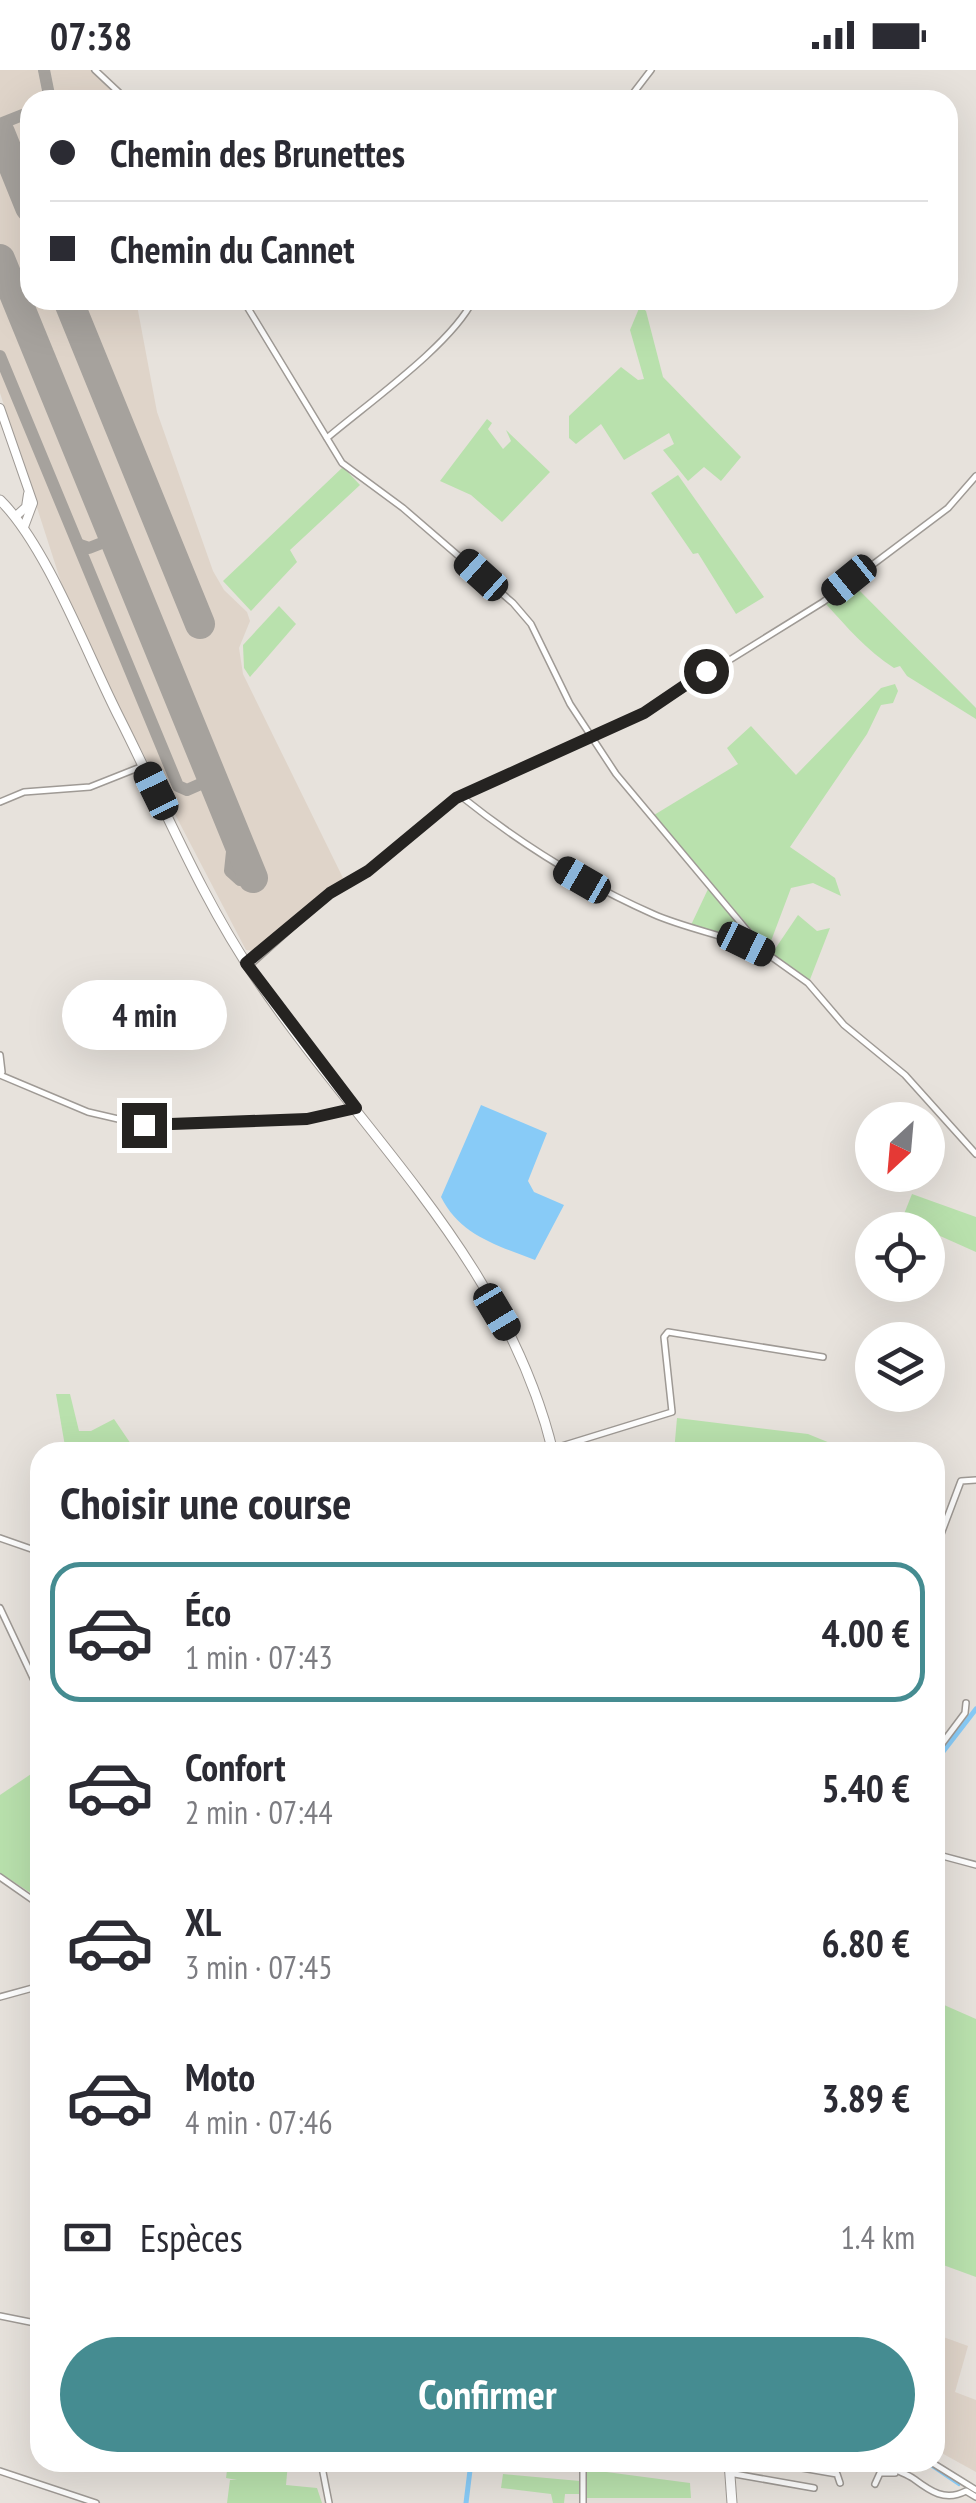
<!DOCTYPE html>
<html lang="fr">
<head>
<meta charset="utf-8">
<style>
	body { margin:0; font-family:"PT Sans Narrow",sans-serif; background:#f7f7f7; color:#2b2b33; height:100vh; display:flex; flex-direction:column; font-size:38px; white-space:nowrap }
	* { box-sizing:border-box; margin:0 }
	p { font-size:32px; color:#7c7c81 }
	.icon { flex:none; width:55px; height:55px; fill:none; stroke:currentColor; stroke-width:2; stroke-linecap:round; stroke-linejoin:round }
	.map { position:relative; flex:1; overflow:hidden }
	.panel { position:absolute; left:30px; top:1372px; width:915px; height:1030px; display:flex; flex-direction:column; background:#fff; border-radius:30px; box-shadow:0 10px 40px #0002 }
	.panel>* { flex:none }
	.guide { position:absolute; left:20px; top:20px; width:938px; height:220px; border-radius:30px; box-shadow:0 10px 40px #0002; display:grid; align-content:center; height:220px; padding:0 30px; background:#fff }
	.needle { width:65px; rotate:206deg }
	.buttons { position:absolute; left:855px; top:1032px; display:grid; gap:20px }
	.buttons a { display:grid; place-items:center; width:90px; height:90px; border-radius:50%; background:#fff; box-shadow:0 10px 40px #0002; font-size:50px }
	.end { position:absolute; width:45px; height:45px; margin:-22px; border:12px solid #252321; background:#fff; box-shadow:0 0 0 5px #fff }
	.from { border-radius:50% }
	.bubble { position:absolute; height:70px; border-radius:35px; background:#fff; box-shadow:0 10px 40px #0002; font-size:32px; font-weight:700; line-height:70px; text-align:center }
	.car { position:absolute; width:30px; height:60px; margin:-30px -15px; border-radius:12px; box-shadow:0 0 8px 2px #0007; background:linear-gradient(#222 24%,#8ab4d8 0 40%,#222 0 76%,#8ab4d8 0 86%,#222 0) }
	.guide b { display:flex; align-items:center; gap:35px; height:95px; font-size:38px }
	.guide b+b { border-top:2px solid #e1e1e2 }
	.guide i { width:25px; height:25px; background:#2b2b33 }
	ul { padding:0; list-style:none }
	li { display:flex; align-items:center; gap:30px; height:140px; margin:0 20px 15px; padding:0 10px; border:5px solid transparent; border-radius:30px }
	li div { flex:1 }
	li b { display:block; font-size:38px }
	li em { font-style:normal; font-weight:700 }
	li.on { border-color:#458c91 }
	li>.icon { width:90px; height:90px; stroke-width:1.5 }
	h2 { padding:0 30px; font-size:45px; line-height:120px }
	.pay { display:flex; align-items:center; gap:25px; height:110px; padding:0 30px; font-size:38px }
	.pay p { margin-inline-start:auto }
	.primary-button { display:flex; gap:20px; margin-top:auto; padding:20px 30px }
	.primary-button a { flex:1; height:115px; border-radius:60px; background:#458c91; color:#fff; font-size:40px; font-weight:700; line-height:115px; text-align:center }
	.status { display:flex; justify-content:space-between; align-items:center; height:70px; padding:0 50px; background:#fff; direction:ltr }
	.status svg { height:28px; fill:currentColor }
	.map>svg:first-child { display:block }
	.built { fill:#dfd4c9 }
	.green { fill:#b9e1ad }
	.water { fill:#88cbf7 }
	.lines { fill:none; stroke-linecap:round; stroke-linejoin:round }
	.stream { stroke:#88cbf7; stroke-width:2.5 }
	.canal { stroke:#88cbf7; stroke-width:5 }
	.taxiway { stroke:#a6a29d; stroke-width:12 }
	.runway { stroke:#a6a29d; stroke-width:30 }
	.minor-casing { stroke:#9f9a95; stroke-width:8 }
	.tertiary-casing { stroke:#9f9a95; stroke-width:10 }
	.secondary-casing { stroke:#9f9a95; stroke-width:11 }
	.minor { stroke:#fff; stroke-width:5 }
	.tertiary { stroke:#fff; stroke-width:8 }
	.secondary { stroke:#fff; stroke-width:9 }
	.route { stroke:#252321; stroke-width:12 }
</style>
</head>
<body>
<div class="status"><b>07:38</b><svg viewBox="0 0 49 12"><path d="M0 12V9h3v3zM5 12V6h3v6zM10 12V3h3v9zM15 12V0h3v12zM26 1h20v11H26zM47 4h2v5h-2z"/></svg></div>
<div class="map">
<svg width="976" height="2433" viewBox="0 0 976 2433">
	<rect width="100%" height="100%" fill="#e7e2dc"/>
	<g class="built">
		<path d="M0,0H94L124,30H30V230H136L157,342L213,501L224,520L247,542L250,551L239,578L243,604L344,810L256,881L246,880L98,597L61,512L0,323Z"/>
		<path d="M935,2264L968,2276L955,2322L976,2330V2402L938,2381L935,2387Z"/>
	</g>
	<g class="green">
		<path d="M640,236L646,241L663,307L741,387L721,411L704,397L688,411L663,380L674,374L669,363L624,390L601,354L576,374L569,368V346L621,297L638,310L644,309L630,260Z"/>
		<path d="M487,349L492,353L488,359L503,379L511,371L506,360L550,402L502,452L471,425L440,411Z"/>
		<path d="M343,397L360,415L290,480L297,492L251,541L223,511Z"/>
		<path d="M678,405L764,527L736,544L698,483L693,484L651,423Z"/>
		<path d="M851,512L976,638V649L907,606L900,596L894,598C867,581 847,557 826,534Z"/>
		<path d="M279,536L296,554L250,607L244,598L243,575Z"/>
		<path d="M895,614L898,621L893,633L881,635L867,664L790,777L835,808L841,826L813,813L791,818L768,879L654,745L738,694L727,678L751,656L796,705L881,618Z"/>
		<path d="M709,817L752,871L691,855Z"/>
		<path d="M798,845L817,861L830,858L809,912L771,885Z"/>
		<path d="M912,1124L976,1147V1182L902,1149Z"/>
		<path d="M56,1324H70L79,1361H91L114,1349L135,1380L66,1382Z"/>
		<path d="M677,1348L808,1364L852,1382H674Z"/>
		<path d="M40,1698V1829L0,1803V1725Z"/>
		<path d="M935,1931L976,1949V2207L935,2192Z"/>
		<path d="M228,2393H288L286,2415L317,2418L322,2433H227L230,2410H237L226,2408Z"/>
		<path d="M591,2400L690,2413L691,2428H587L586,2401Z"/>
		<path d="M503,2404L580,2411V2424H565L564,2433H553L551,2424L501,2418Z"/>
	</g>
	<path class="water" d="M481,1035L547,1063L528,1111L534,1122L564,1135L535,1190C496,1175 460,1165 441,1127Z"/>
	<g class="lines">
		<path class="stream" d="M925,2392L959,2415"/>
		<g class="canal">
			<path d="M935,1692L976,1639"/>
			<path d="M466,2433L471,2392"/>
		</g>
		<g class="taxiway">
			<path d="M44,0L50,30"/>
			<path d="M0,54L30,42"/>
			<path d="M0,286L178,716L187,720L212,709"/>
			<path d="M80,475L89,478L107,471L118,477"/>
			<path d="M234,763L230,801L240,810L251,804"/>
		</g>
		<g class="runway">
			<path d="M0,63L30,137"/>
			<path d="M0,189L253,808"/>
			<path d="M68,230L200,554"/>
		</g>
		<g class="minor-casing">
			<g id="minor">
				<path d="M95,0L127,30"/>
				<path d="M628,30L651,0"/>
				<path d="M243,230L342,393L403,438L513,533L531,554L570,634L616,704L766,883L808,913L844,955L905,1005L976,1084"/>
				<path d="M327,368C367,334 452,274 473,230"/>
				<path d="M462,727C522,775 583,813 653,844C689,860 728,865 763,882"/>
				<path d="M0,732L24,722L90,717L143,696"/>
				<path d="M250,895L330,823L368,801L456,728L644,643L823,532L948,438L976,406"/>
				<path d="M0,985L2,1002"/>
				<path d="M0,1005L88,1042L144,1055L307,1049L353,1039"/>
				<path d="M552,1379L672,1342L664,1267L668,1262L823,1287"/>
				<path d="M0,1468L40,1482"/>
				<path d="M935,1480L961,1411L976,1410"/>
				<path d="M0,1538L40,1623"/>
				<path d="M935,1683L965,1643L966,1633"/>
				<path d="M935,1784L976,1795"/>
				<path d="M0,1807L40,1835"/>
				<path d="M0,1927L40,1916"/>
				<path d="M0,2246L40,2254"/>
				<path d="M321,2392L329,2433"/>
				<path d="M767,2392L837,2404L840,2413"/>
				<path d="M885,2392C895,2402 904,2402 914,2409C930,2421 945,2432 966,2421L976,2427"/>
				<path d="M931,2392L976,2420"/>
				<path d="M854,2395L855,2392"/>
				<path d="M0,2401L96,2433"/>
				<path d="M729,2403L814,2418"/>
				<path d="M875,2414L880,2403H895"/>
				<path d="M583,2433V2396L623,2398"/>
			</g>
		</g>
		<g class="tertiary-casing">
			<g id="tertiary">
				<path d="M0,338L33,433L24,457"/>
				<path d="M16,446L26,437L28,424"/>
			</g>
		</g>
		<g class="secondary-casing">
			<g id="secondary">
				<path d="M0,430C47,476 88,587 120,649C164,736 202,830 258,911C364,1067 507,1191 553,1382"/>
				<path d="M729,2392L732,2433"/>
			</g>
		</g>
		<use href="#minor" class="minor"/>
		<use href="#tertiary" class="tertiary"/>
		<use href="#secondary" class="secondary"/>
	</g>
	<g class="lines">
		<path class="route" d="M144,1055L307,1049L356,1038L246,893L330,823L368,801L456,728L644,643L706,601"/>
	</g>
</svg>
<div class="buttons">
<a><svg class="needle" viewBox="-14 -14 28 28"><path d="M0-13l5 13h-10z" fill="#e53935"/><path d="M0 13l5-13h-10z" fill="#7c7c81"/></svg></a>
<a><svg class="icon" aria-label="locate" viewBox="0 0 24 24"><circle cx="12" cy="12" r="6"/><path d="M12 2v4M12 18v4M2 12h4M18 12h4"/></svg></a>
<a><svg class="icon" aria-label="layers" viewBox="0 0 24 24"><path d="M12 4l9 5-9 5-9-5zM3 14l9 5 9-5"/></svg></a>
</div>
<i class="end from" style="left:706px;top:601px"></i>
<i class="end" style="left:144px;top:1055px"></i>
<div class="bubble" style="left:62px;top:910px;width:165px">4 min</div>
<i class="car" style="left:481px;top:505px;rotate:312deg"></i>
<i class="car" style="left:849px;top:510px;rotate:231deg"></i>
<i class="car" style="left:156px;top:721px;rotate:334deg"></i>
<i class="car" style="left:582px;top:810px;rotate:300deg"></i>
<i class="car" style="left:746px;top:874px;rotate:116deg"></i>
<i class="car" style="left:497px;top:1242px;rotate:149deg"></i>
<div class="guide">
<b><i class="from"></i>Chemin des Brunettes</b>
<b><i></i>Chemin du Cannet</b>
</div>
<section class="panel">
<h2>Choisir une course</h2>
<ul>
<li class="on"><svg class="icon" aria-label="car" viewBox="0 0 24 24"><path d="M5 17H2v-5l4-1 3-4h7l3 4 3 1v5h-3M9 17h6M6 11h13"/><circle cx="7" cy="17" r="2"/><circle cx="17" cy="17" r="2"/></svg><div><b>Éco</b><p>1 min · 07:43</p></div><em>4.00 €</em></li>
<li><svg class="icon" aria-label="car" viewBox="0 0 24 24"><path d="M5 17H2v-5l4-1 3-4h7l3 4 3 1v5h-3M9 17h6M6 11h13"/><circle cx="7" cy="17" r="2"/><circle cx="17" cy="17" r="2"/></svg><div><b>Confort</b><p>2 min · 07:44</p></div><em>5.40 €</em></li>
<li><svg class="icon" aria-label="car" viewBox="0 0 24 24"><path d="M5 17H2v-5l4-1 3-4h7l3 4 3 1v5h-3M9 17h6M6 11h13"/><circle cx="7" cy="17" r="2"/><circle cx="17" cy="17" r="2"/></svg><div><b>XL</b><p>3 min · 07:45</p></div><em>6.80 €</em></li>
<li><svg class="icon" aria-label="car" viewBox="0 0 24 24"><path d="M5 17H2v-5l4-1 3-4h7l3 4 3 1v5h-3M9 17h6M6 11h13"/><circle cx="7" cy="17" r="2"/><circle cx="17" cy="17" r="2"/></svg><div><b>Moto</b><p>4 min · 07:46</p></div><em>3.89 €</em></li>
</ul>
<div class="pay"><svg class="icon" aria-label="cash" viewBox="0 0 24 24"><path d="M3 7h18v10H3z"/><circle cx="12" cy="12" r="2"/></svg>Espèces<p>1.4 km</p></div>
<div class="primary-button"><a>Confirmer</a></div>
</section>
</div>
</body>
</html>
